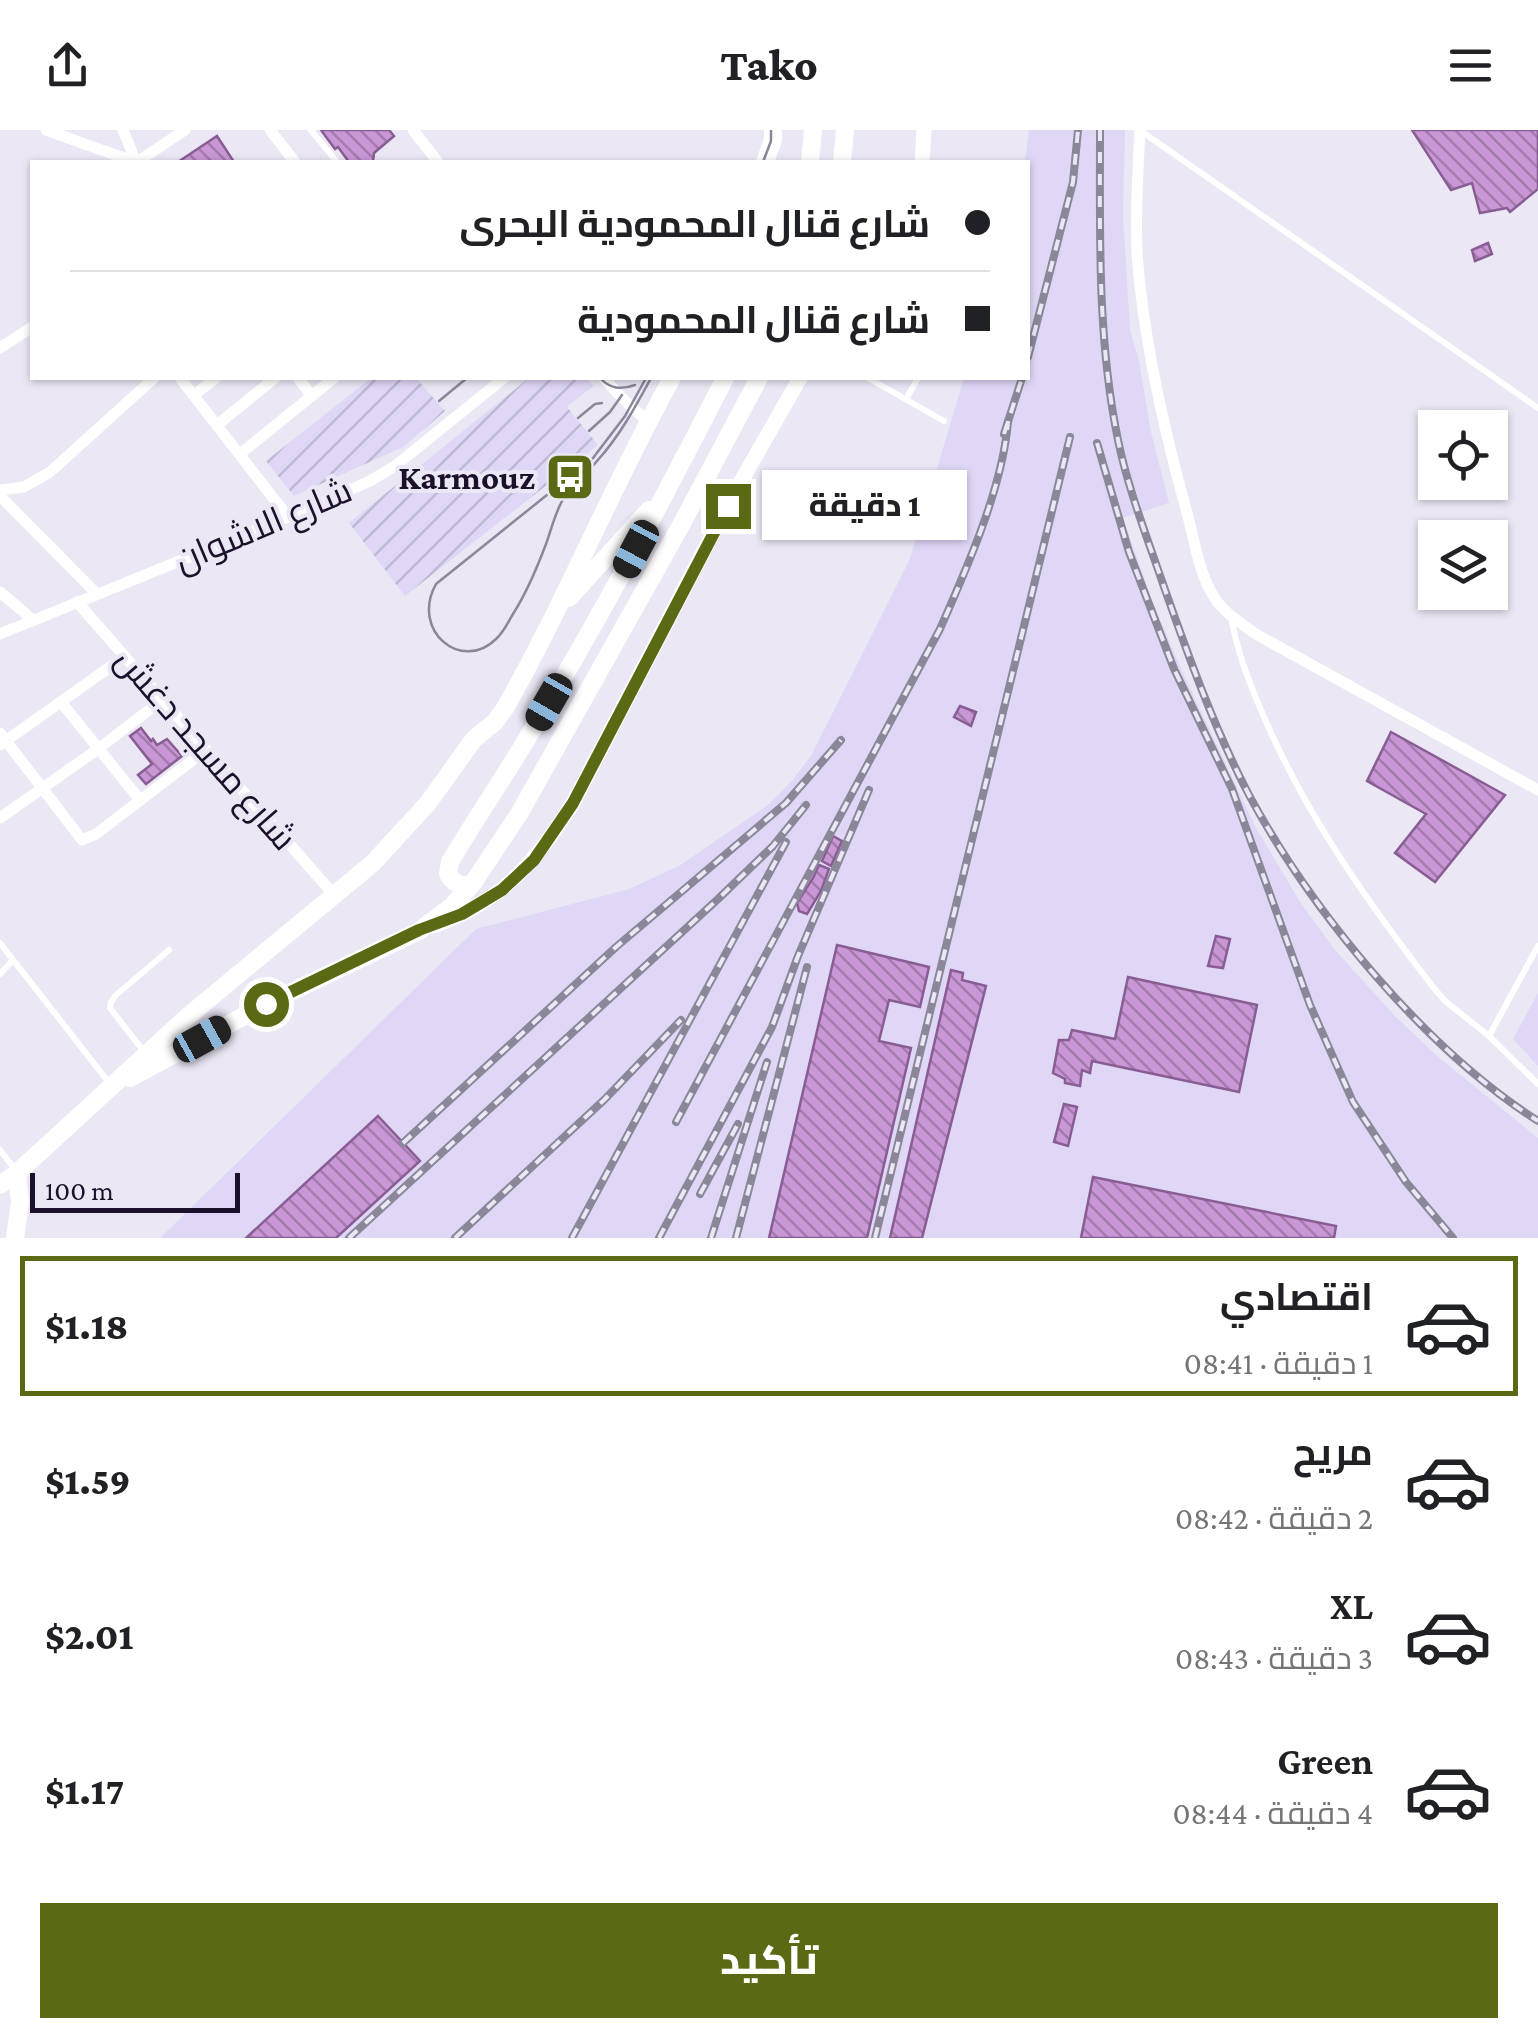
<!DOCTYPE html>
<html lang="ar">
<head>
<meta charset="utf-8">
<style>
	body { margin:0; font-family:"Crimson Pro",Cairo,serif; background:#f6f6f6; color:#202124; direction:rtl; height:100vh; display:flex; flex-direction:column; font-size:38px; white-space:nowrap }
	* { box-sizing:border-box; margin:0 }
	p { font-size:32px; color:#757577 }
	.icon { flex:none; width:55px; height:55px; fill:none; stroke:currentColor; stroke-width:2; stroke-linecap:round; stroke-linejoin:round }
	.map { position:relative; height:1108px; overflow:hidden; direction:ltr }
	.details { display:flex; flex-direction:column; background:#fff; flex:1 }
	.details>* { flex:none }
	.top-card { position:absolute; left:30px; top:30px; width:1000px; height:220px; border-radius:0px; box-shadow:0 2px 8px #0004; direction:rtl; display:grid; align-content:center; height:220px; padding:0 40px; background:#fff }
	.controls { position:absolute; left:1418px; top:280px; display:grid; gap:20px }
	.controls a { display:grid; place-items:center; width:90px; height:90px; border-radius:0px; background:#fff; box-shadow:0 2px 8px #0004; font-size:50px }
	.scale { position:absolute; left:30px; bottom:25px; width:210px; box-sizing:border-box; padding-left:10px; border:5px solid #1b112a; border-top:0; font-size:28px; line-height:35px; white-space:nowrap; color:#1b112a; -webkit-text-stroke:8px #ebe7f5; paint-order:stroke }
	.end { position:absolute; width:45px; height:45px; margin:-22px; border:12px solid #5a6913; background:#fff; box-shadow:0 0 0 5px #fff }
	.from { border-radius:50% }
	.bubble { position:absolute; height:70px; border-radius:0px; background:#fff; box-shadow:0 2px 8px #0004; font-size:32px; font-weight:800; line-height:70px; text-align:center; direction:rtl }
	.car { position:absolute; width:30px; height:60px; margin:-30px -15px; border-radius:12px; box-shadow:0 0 8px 2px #0007; background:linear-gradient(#222 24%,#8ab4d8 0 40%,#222 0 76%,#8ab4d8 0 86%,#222 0) }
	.top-card b { display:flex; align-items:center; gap:35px; height:95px; font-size:38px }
	.top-card b+b { border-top:2px solid #e0e0e0 }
	.top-card i { width:25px; height:25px; background:#202124 }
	ul { padding:18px 0 0; list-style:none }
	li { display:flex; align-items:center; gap:30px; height:140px; margin:0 20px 15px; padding:0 20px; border:5px solid transparent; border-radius:0px }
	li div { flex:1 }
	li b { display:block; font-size:38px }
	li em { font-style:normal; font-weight:800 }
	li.active { border-color:#5a6913 }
	li>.icon { width:90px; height:90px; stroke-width:1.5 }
	.primary-button { display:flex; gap:20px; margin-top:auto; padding:20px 40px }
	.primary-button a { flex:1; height:115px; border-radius:0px; background:#5a6913; color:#fff; font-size:40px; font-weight:800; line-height:115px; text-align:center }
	header { display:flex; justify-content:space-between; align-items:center; height:130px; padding:0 40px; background:#fff; font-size:45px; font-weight:800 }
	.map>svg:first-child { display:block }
	.built { fill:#e0d7f6 }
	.industrial { fill:url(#industrial-furrows) }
	.building { fill:url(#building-back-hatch); stroke:#885d93; stroke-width:2.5 }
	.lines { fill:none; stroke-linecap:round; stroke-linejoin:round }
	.service { stroke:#fff; stroke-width:6 }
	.minor { stroke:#fff; stroke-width:11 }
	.tertiary { stroke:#fff; stroke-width:15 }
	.secondary { stroke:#fff; stroke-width:18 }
	.tram { stroke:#8c8699; stroke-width:2.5 }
	.rail-casing { stroke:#8c8699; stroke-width:8 }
	.rail { stroke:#ebe7f5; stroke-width:4; stroke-dasharray:11; stroke-linecap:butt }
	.route { stroke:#5a6913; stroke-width:12 }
	.labels { text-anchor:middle; stroke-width:8; stroke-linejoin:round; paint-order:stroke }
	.poi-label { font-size:35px; font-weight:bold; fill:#1b112a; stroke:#ebe7f5; text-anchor:end }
	.street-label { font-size:35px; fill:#1b112a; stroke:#ebe7f5 }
</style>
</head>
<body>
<header><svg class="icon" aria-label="menu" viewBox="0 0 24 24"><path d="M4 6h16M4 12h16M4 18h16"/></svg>Tako<svg class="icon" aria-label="share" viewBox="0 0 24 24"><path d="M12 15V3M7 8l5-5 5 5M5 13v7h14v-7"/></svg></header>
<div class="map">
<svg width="1538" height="1108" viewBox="0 0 1538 1108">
	<defs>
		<pattern id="industrial-furrows" width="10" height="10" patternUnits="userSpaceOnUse" patternTransform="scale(2.5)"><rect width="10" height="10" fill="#e0d7f6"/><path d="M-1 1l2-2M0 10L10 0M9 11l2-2" fill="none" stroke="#c0b8d3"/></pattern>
		<pattern id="building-back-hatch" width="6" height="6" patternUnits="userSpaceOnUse" patternTransform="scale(2.5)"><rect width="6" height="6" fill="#c997d5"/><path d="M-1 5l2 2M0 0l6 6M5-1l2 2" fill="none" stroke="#a27aad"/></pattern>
	</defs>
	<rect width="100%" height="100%" fill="#ebe7f5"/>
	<g class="built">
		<path d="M1029,0H1125L1123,86L1130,200L1139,231L1151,302L1169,373L1123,388L1151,468L1181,539L1255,696L1302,775L1335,820L1395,886L1436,925L1538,1008V1108H160L476,799L629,759L679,736L768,675L790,653L811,626L910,429L964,248H1028V32H1025Z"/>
		<path d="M1538,863V936L1513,909Z"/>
	</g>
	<g class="industrial">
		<path d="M371,248H416L445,281L403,317L294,366L266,331Z"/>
		<path d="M529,248H587L593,256L567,277L598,315L405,466L349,393Z"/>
	</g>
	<g class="building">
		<path d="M321,0H389L394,6L374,23L373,32H349L338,17L335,19Z"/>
		<path d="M1412,0H1538V59L1510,82L1507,78L1480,83L1472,53L1451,60Z"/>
		<path d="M217,6L234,32H178Z"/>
		<path d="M1488,113L1492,124L1475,131L1472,120Z"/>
		<path d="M960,576L976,582L971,596L954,587Z"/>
		<path d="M141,598L151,611L153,609L157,615L167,609L182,626L146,654L138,645L152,634L130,606Z"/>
		<path d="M1391,602L1505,665L1435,752L1395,723L1426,684L1367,651Z"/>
		<path d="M833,706L842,711L831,736L822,731Z"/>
		<path d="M819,735L829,739L821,761L807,784L799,781L797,773L813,748Z"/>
		<path d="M1216,806L1230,809L1223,838L1208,836Z"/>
		<path d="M837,815L929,837L920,877L889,870L879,911L911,918L867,1108H769Z"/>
		<path d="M951,840L963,843L962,850L986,856L922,1108H890Z"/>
		<path d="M1128,847L1257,875L1239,962L1092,931L1090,943L1082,940L1080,956L1065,953V949L1053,943L1059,910H1069L1072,900L1115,909Z"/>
		<path d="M1064,974L1077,977L1068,1016L1054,1012Z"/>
		<path d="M378,986L420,1031L336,1108H246Z"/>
		<path d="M1093,1047L1336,1096L1334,1108H1081Z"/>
	</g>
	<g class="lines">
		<g class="service">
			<path d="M311,0L337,32"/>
			<path d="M1141,1L1538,278"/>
			<path d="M868,248L944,291"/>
			<path d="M906,269L918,248"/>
			<path d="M1231,487C1238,526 1252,560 1268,596C1310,691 1370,775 1433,857L1445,871L1489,906L1538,954"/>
			<path d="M0,813L110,954"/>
			<path d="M0,844L13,830"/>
			<path d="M1489,906L1538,816"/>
			<path d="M145,923L110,878L111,872L116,865L169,820"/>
			<path d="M0,1020L17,1042"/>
		</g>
		<g class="minor">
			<path d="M46,0L135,32"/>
			<path d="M123,0L136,32"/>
			<path d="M270,0L295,32"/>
			<path d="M413,0L438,32"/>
			<path d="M1140,0C1138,41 1135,82 1137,123C1143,209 1163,296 1186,379C1194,407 1198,442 1214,467C1223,482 1240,492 1254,503L1538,660"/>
			<path d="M137,32L185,0"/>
			<path d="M0,218L32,197"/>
			<path d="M180,248L288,387"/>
			<path d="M298,248L312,266"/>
			<path d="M604,248L620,266L648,292"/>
			<path d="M194,265L216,248"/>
			<path d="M217,295L275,248"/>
			<path d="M240,324L334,248"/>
			<path d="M0,360L24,357L50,342L154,248"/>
			<path d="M0,366L96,463"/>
			<path d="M0,462L33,490"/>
			<path d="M77,472L335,766"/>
			<path d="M0,504L288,387L370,351L395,336L504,248"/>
			<path d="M61,572L140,670"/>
			<path d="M0,603L82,710L96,704L206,620"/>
			<path d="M0,615L124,527"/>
			<path d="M0,688L98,619L162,570"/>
		</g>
		<g class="tertiary">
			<path d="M922,32L924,0"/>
			<path d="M433,796C500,773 536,732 573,673L727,376L800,248"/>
		</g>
		<g class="secondary">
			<path d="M765,32L773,10V0"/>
			<path d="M810,32L813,0"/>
			<path d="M842,32L845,0"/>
			<path d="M569,468L649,380"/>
			<path d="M473,753C462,758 454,754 448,744L450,732C476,688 505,646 531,602C601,487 664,368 725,248"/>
			<path d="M130,948L266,874L419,801L451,777L473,753L519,684L680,397L759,248"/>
			<path d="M0,1055L17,1043L187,887L373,733L428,673L474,609L495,592L505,578C566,471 612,356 672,248"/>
			<path d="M15,1108L20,1072L17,1043"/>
		</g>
		<g class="tram">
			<path d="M763,32L771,11V0"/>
			<path d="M600,248C610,259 621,260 635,255"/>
			<path d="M646,248L625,286L593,328L436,454C410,501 462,543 496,509C504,502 508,492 513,484C527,462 537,438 546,414C551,400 555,384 562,371C573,352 584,347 597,331C619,307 636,276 651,248"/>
			<path d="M439,271L467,248"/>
			<path d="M578,288L595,274L602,273"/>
			<path d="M589,301L610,282L622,265"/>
		</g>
		<g class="rail-casing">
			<g id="rail">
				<path d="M1100,0C1100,103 1097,208 1118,310C1128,359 1147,407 1163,454C1188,525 1214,598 1249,665C1312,782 1425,919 1538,991"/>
				<path d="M1028,227L1073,52L1078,0"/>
				<path d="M1004,304L1022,248"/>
				<path d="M1097,313L1129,422L1174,539L1232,659L1310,875L1353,972L1406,1052L1453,1108"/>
				<path d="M676,992L940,499C967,438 1003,357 1008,291"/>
				<path d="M403,1013L616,817L786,673L841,610"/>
				<path d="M700,1064L738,994"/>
				<path d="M349,1108L718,769L773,716L806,675"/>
				<path d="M455,1108L604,970L681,890"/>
				<path d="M572,1108L786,712"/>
				<path d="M659,1108L772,897L798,826L869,660"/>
				<path d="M711,1108L767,932"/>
				<path d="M736,1108L807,837"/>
				<path d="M875,1108L1070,307"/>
			</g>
		</g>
		<use href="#rail" class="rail"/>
	</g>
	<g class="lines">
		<path class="route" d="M266,874L419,800L462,784L502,760L534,730L573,673L728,376"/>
	</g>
	<defs>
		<g id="bus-square" transform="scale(2.5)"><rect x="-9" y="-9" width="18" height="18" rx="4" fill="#5a6913" stroke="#ebe7f5"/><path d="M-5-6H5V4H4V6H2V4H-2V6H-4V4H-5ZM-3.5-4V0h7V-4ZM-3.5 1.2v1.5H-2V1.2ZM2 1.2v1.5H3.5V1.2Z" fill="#fff"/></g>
	</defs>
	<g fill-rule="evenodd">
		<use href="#bus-square" x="570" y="347"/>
	</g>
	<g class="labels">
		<g class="poi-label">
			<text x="535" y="359">Karmouz</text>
		</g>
		<g class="street-label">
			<text transform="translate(263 395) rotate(-23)" y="12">شارع الاشوان</text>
			<text transform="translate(206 619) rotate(49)" y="12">شارع مسجد دغش</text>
		</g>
	</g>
</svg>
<div class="controls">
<a><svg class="icon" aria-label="locate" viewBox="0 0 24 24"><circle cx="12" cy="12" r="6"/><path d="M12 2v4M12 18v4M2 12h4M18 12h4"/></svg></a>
<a><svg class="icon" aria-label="layers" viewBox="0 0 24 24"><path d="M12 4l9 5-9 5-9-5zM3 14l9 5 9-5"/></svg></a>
</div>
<div class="scale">100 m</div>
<i class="end from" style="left:266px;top:874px"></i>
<i class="end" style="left:728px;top:376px"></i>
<div class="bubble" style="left:762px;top:340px;width:205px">1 دقيقة</div>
<i class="car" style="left:636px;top:419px;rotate:208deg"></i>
<i class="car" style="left:549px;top:572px;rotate:210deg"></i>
<i class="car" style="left:202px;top:909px;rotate:61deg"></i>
<div class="top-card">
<b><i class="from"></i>شارع قنال المحمودية البحرى</b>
<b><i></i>شارع قنال المحمودية</b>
</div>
</div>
<section class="details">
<ul>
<li class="active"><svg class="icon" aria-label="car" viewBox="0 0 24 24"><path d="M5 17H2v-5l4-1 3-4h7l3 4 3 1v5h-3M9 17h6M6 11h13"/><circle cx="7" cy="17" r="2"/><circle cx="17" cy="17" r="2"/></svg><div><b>اقتصادي</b><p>1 دقيقة · 08:41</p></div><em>$1.18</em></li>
<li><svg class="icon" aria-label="car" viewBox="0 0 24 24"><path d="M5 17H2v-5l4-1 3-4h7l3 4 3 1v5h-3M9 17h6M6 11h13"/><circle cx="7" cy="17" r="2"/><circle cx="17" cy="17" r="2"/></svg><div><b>مريح</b><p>2 دقيقة · 08:42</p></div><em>$1.59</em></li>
<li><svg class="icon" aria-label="car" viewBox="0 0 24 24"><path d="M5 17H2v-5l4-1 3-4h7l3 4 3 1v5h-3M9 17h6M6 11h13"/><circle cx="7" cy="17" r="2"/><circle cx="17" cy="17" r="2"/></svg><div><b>XL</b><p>3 دقيقة · 08:43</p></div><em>$2.01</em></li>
<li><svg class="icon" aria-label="car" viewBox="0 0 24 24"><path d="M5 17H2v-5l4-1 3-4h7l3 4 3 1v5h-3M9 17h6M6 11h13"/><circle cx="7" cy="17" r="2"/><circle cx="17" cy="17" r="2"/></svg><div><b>Green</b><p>4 دقيقة · 08:44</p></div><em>$1.17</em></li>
</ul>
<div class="primary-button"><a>تأكيد</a></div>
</section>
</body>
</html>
